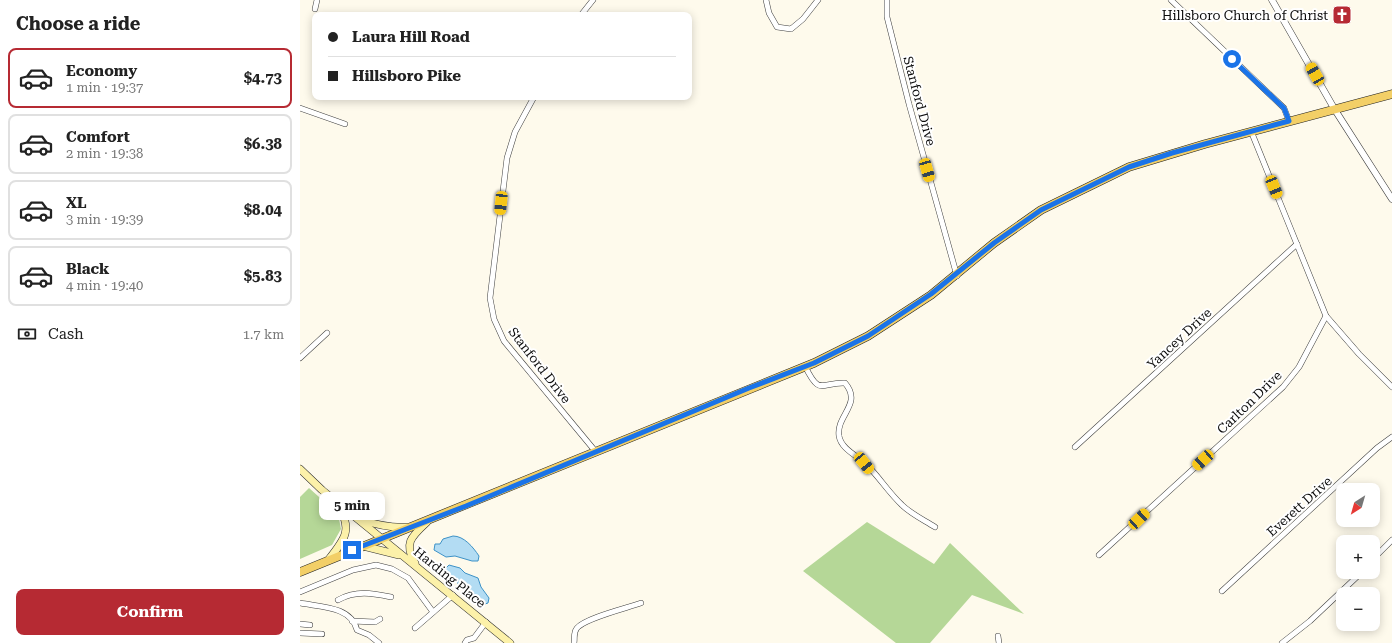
<!DOCTYPE html>
<html lang="en">
<head>
<meta charset="utf-8">
<style>
	body { margin:0; font-family:"Roboto Serif",serif; background:#f2f2f2; color:#222; height:100vh; display:flex; flex-direction:column; font-size:15px; white-space:nowrap }
	* { box-sizing:border-box; margin:0 }
	p { font-size:13px; color:#767676 }
	.icon { flex:none; width:22px; height:22px; fill:none; stroke:currentColor; stroke-width:2; stroke-linecap:round; stroke-linejoin:round }
	.map { position:relative; flex:1; overflow:hidden }
	.side { display:flex; flex-direction:column; background:#fff; width:300px }
	.side>* { flex:none }
	.guide { position:absolute; left:12px; top:12px; width:380px; height:88px; border-radius:8px; box-shadow:0 2px 10px #0003; display:grid; align-content:center; height:88px; padding:0 16px; background:#fff }
	.needle { width:26px; rotate:217deg }
	.controls { position:absolute; left:1036px; top:483px; display:grid; gap:8px }
	.controls a { display:grid; place-items:center; width:44px; height:44px; border-radius:8px; background:#fff; box-shadow:0 2px 10px #0003; font-size:20px }
	.end { position:absolute; width:18px; height:18px; margin:-9px; border:5px solid #1a73e8; background:#fff; box-shadow:0 0 0 2px #fff }
	.from { border-radius:50% }
	.bubble { position:absolute; height:28px; border-radius:8px; background:#fff; box-shadow:0 2px 10px #0003; font-size:13px; font-weight:700; line-height:28px; text-align:center }
	.car { position:absolute; width:12px; height:24px; margin:-12px -6px; border-radius:5px; box-shadow:0 0 3px 1px #0007; background:linear-gradient(#f5c518 24%,#345 0 40%,#f5c518 0 76%,#345 0 86%,#f5c518 0) }
	.guide b { display:flex; align-items:center; gap:14px; height:38px; font-size:15px }
	.guide b+b { border-top:1px solid #e0e0e0 }
	.guide i { width:10px; height:10px; background:#222 }
	ul { padding:0; list-style:none }
	li { display:flex; align-items:center; gap:12px; height:60px; margin:0 8px 6px; padding:0 8px; border:2px solid #e0e0e0; border-radius:8px }
	li div { flex:1 }
	li b { display:block; font-size:15px }
	li em { font-style:normal; font-weight:700 }
	li.current { border-color:#b62a33 }
	li>.icon { width:36px; height:36px; stroke-width:1.5 }
	h2 { padding:0 16px; font-size:18px; line-height:48px }
	.pay { display:flex; align-items:center; gap:10px; height:44px; padding:0 16px; font-size:15px }
	.pay p { margin-inline-start:auto }
	.action { display:flex; gap:8px; margin-top:auto; padding:8px 16px }
	.action a { flex:1; height:46px; border-radius:8px; background:#b62a33; color:#fff; font-size:16px; font-weight:700; line-height:46px; text-align:center }
	main { display:flex; flex:1; min-height:0 }
	.map>svg:first-child { display:block }
	.forest { fill:#b5d797 }
	.water { fill:#b3dcf3; stroke:#3d92c7 }
	.lines { fill:none; stroke-linecap:round; stroke-linejoin:round }
	.minor-casing { stroke:#3f3f3f; stroke-width:6 }
	.tertiary-casing { stroke:#3f3f3f; stroke-width:7 }
	.secondary-casing { stroke:#2e2e2e; stroke-width:8 }
	.primary-casing { stroke:#1d1d1d; stroke-width:9 }
	.minor { stroke:#fff; stroke-width:5 }
	.tertiary { stroke:#fff; stroke-width:6 }
	.secondary { stroke:#fcf1a9; stroke-width:7 }
	.primary { stroke:#f3cf67; stroke-width:8 }
	.route { stroke:#1a73e8; stroke-width:5 }
	.labels { text-anchor:middle; stroke-width:4; stroke-linejoin:round; paint-order:stroke }
	.poi-label { font-size:13px; fill:#0c0c0c; stroke:#fff; text-anchor:end }
	.street-label { font-size:13px; fill:#0c0c0c; stroke:#fff }
</style>
</head>
<body>
<main>
<section class="side">
<h2>Choose a ride</h2>
<ul>
<li class="current"><svg class="icon" aria-label="car" viewBox="0 0 24 24"><path d="M5 17H2v-5l4-1 3-4h7l3 4 3 1v5h-3M9 17h6M6 11h13"/><circle cx="7" cy="17" r="2"/><circle cx="17" cy="17" r="2"/></svg><div><b>Economy</b><p>1 min · 19:37</p></div><em>$4.73</em></li>
<li><svg class="icon" aria-label="car" viewBox="0 0 24 24"><path d="M5 17H2v-5l4-1 3-4h7l3 4 3 1v5h-3M9 17h6M6 11h13"/><circle cx="7" cy="17" r="2"/><circle cx="17" cy="17" r="2"/></svg><div><b>Comfort</b><p>2 min · 19:38</p></div><em>$6.38</em></li>
<li><svg class="icon" aria-label="car" viewBox="0 0 24 24"><path d="M5 17H2v-5l4-1 3-4h7l3 4 3 1v5h-3M9 17h6M6 11h13"/><circle cx="7" cy="17" r="2"/><circle cx="17" cy="17" r="2"/></svg><div><b>XL</b><p>3 min · 19:39</p></div><em>$8.04</em></li>
<li><svg class="icon" aria-label="car" viewBox="0 0 24 24"><path d="M5 17H2v-5l4-1 3-4h7l3 4 3 1v5h-3M9 17h6M6 11h13"/><circle cx="7" cy="17" r="2"/><circle cx="17" cy="17" r="2"/></svg><div><b>Black</b><p>4 min · 19:40</p></div><em>$5.83</em></li>
</ul>
<div class="pay"><svg class="icon" aria-label="cash" viewBox="0 0 24 24"><path d="M3 7h18v10H3z"/><circle cx="12" cy="12" r="2"/></svg>Cash<p>1.7 km</p></div>
<div class="action"><a>Confirm</a></div>
</section>
<div class="map">
<svg width="1092" height="643" viewBox="0 0 1092 643">
	<rect width="100%" height="100%" fill="#fefaec"/>
	<g class="forest">
		<path d="M9,488L38,514L41,529L32,545L0,559V497Z"/>
		<path d="M567,522L634,564L650,543L724,614L672,595L630,643H596L503,571Z"/>
	</g>
	<g class="water">
		<path d="M153,536C164,536 173,547 179,556L178,561H172L155,556L146,557L134,550L135,544H140L143,539Z"/>
		<path d="M149,565L160,568L165,573L178,578L181,587L189,598L188,603L182,605L162,588L145,569Z"/>
	</g>
	<g class="lines">
		<g class="minor-casing">
			<g id="minor">
				<path d="M466,0L469,13L477,27L491,29L503,19L518,0"/>
				<path d="M587,0V17L609,104L657,276"/>
				<path d="M871,0L984,108L989,121"/>
				<path d="M15,9L17,0"/>
				<path d="M281,15L293,0"/>
				<path d="M234,97L215,132L207,158L190,298L194,319L204,341L296,452"/>
				<path d="M0,108L45,124"/>
				<path d="M951,131L1026,316L1059,354L1092,387"/>
				<path d="M0,358L27,333"/>
				<path d="M505,366C520,397 521,382 545,383C563,404 536,415 539,436C541,448 555,455 564,462C578,475 588,492 602,505C611,514 624,520 635,527"/>
				<path d="M775,447L997,244"/>
				<path d="M799,555L983,387L999,367L1026,316"/>
				<path d="M1073,559L1092,540"/>
				<path d="M922,591L1077,448L1092,437"/>
				<path d="M0,592L53,570L76,565L92,569L108,578L133,612"/>
				<path d="M38,600C56,590 72,593 91,597"/>
				<path d="M0,603C20,607 51,606 57,630L69,635L79,643"/>
				<path d="M52,621L75,622L80,619"/>
				<path d="M0,624L10,625"/>
				<path d="M115,628L153,595"/>
				<path d="M0,633L22,634"/>
				<path d="M698,636L699,643"/>
				<path d="M165,643L167,640L174,638L186,622"/>
				<path d="M274,643C275,637 273,633 277,628C285,618 327,608 341,603"/>
				<path d="M982,643L1010,621L1062,572"/>
			</g>
		</g>
		<g class="tertiary-casing">
			<path id="tertiary" d="M972,0L1035,110L1092,199"/>
		</g>
		<g class="secondary-casing">
			<g id="secondary">
				<path d="M0,469L22,490L210,643"/>
				<path d="M62,520C77,525 91,528 107,527"/>
				<path d="M63,546L99,555"/>
				<path d="M29,559C45,539 53,529 38,506"/>
				<path d="M115,563C103,543 112,536 127,522"/>
			</g>
		</g>
		<g class="primary-casing">
			<path id="primary" d="M0,572L514,363L568,336L631,295L694,243L741,210L829,167L905,144L1092,94"/>
		</g>
		<use href="#minor" class="minor"/>
		<use href="#tertiary" class="tertiary"/>
		<use href="#secondary" class="secondary"/>
		<use href="#primary" class="primary"/>
	</g>
	<g class="lines">
		<path class="route" d="M52,550L166,506L449,388L514,363L568,336L631,294L694,243L741,210L829,167L872,153L989,121L984,108L932,59"/>
	</g>
	<defs>
		<g id="church-square" transform="scale(1)"><rect x="-9" y="-9" width="18" height="18" rx="4" fill="#b62a33" stroke="#fff"/><path d="M-1.2-6h2.4v3.5h3.3v2.4h-3.3V6h-2.4V-.1h-3.3v-2.4h3.3Z" fill="#fff"/></g>
	</defs>
	<g fill-rule="evenodd">
		<use href="#church-square" x="1042" y="15"/>
	</g>
	<g class="labels">
		<g class="poi-label">
			<text x="1028" y="20">Hillsboro Church of Christ</text>
		</g>
		<g class="street-label">
			<text transform="translate(620 101) rotate(75)" y="5">Stanford Drive</text>
			<text transform="translate(879 338) rotate(-43)" y="5">Yancey Drive</text>
			<text transform="translate(240 365) rotate(52)" y="5">Stanford Drive</text>
			<text transform="translate(949 402) rotate(-44)" y="5">Carlton Drive</text>
			<text transform="translate(999 506) rotate(-42)" y="5">Everett Drive</text>
			<text transform="translate(150 577) rotate(39)" y="5">Harding Place</text>
		</g>
	</g>
</svg>
<div class="controls">
<a><svg class="needle" viewBox="-14 -14 28 28"><path d="M0-13l5 13h-10z" fill="#e53935"/><path d="M0 13l5-13h-10z" fill="#767676"/></svg></a>
<a>+</a>
<a>−</a>
</div>
<i class="end from" style="left:932px;top:59px"></i>
<i class="end" style="left:52px;top:550px"></i>
<div class="bubble" style="left:19px;top:492px;width:66px">5 min</div>
<i class="car" style="left:1015px;top:74px;rotate:330deg"></i>
<i class="car" style="left:627px;top:170px;rotate:164deg"></i>
<i class="car" style="left:974px;top:187px;rotate:158deg"></i>
<i class="car" style="left:201px;top:203px;rotate:186deg"></i>
<i class="car" style="left:903px;top:460px;rotate:228deg"></i>
<i class="car" style="left:564px;top:463px;rotate:141deg"></i>
<i class="car" style="left:839px;top:519px;rotate:47deg"></i>
<div class="guide">
<b><i class="from"></i>Laura Hill Road</b>
<b><i></i>Hillsboro Pike</b>
</div>
</div>
</main>
</body>
</html>
